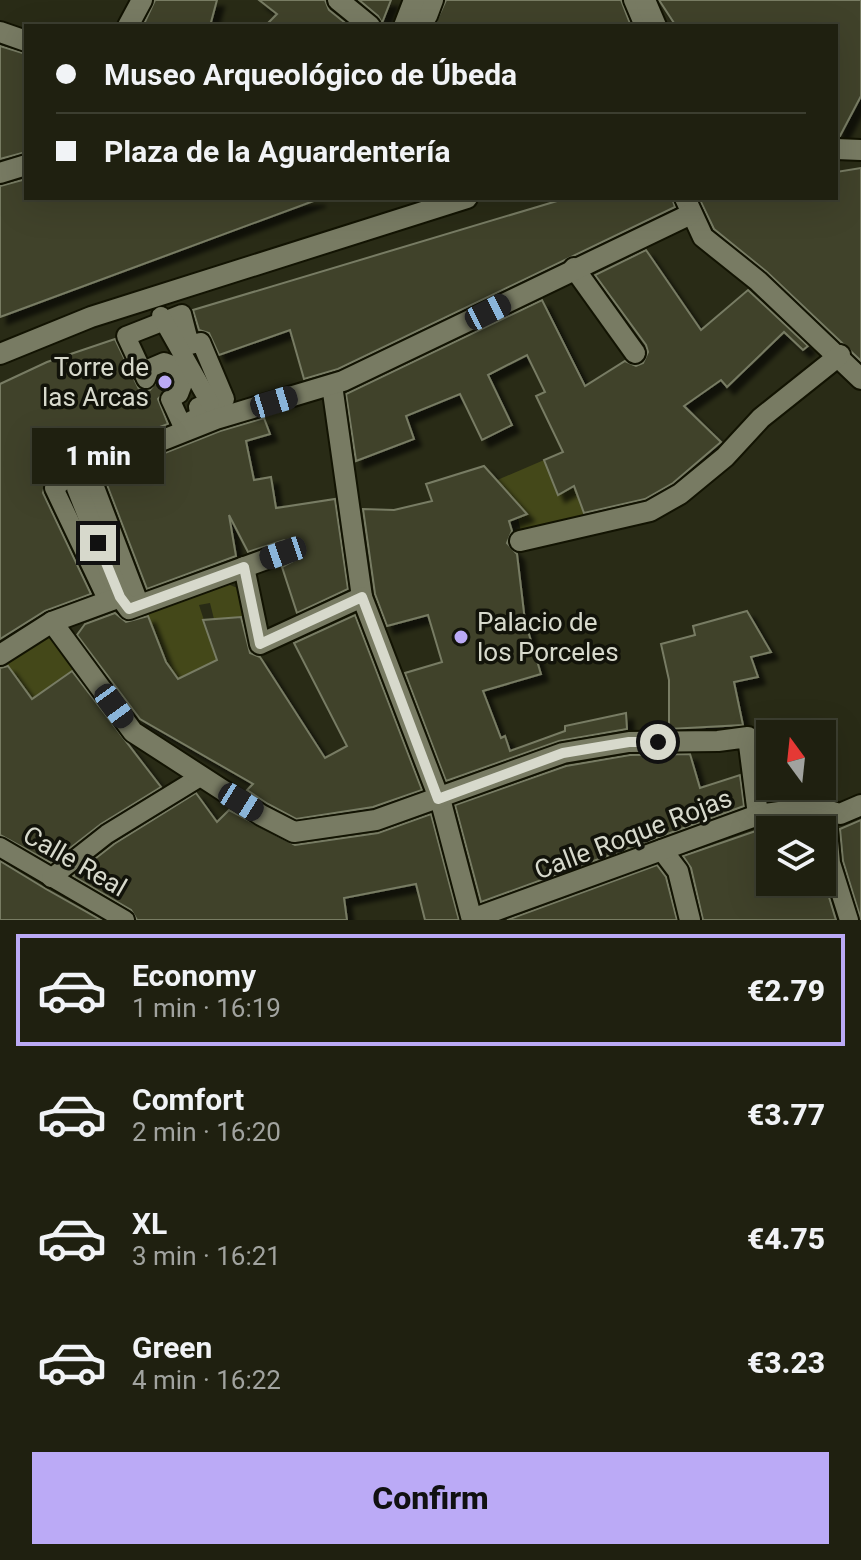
<!DOCTYPE html>
<html lang="en">
<head>
<meta charset="utf-8">
<style>
	body { margin:0; font-family:Roboto,sans-serif; background:#272819; color:#f1f3f6; height:100vh; display:flex; flex-direction:column; font-size:30px; white-space:nowrap }
	* { box-sizing:border-box; margin:0 }
	p { font-size:26px; color:#a1a39f }
	.icon { flex:none; width:44px; height:44px; fill:none; stroke:currentColor; stroke-width:2; stroke-linecap:round; stroke-linejoin:round }
	.map { position:relative; height:920px; overflow:hidden }
	.sheet { display:flex; flex-direction:column; background:#1f2010; flex:1 }
	.sheet>* { flex:none }
	.top-card { position:absolute; left:24px; top:24px; width:814px; height:176px; border-radius:0px; box-shadow:0 8px 32px #0002,0 0 0 2px #3c3e30; display:grid; align-content:center; height:176px; padding:0 32px; background:#1f2010 }
	.needle { width:52px; rotate:345deg }
	.tools { position:absolute; left:756px; top:720px; display:grid; gap:16px }
	.tools a { display:grid; place-items:center; width:80px; height:80px; border-radius:0px; background:#1f2010; box-shadow:0 8px 32px #0002,0 0 0 2px #3c3e30; font-size:40px }
	.end { position:absolute; width:36px; height:36px; margin:-18px; border:10px solid #d7d9cc; background:#111; box-shadow:0 0 0 4px #111 }
	.from { border-radius:50% }
	.bubble { position:absolute; height:56px; border-radius:0px; background:#1f2010; box-shadow:0 8px 32px #0002,0 0 0 2px #3c3e30; font-size:26px; font-weight:800; line-height:56px; text-align:center }
	.car { position:absolute; width:24px; height:48px; margin:-24px -12px; border-radius:10px; box-shadow:0 0 6px 2px #0007; background:linear-gradient(#222 24%,#8ab4d8 0 40%,#222 0 76%,#8ab4d8 0 86%,#222 0) }
	.top-card b { display:flex; align-items:center; gap:28px; height:76px; font-size:30px }
	.top-card b+b { border-top:2px solid #3c3e30 }
	.top-card i { width:20px; height:20px; background:#f1f3f6 }
	ul { padding:14px 0 0; list-style:none }
	li { display:flex; align-items:center; gap:24px; height:112px; margin:0 16px 12px; padding:0 16px; border:4px solid transparent; border-radius:0px }
	li div { flex:1 }
	li b { display:block; font-size:30px }
	li em { font-style:normal; font-weight:800 }
	li.on { border-color:#bbaaf6 }
	li>.icon { width:72px; height:72px; stroke-width:1.5 }
	.button { display:flex; gap:16px; margin-top:auto; padding:16px 32px }
	.button a { flex:1; height:92px; border-radius:0px; background:#bbaaf6; color:#111; font-size:32px; font-weight:800; line-height:92px; text-align:center }
	.map>svg:first-child { display:block }
	.green { fill:#444819 }
	.building { fill:#3f422c; stroke:#787c64; stroke-width:2; filter:url(#shadow) }
	.lines { fill:none; stroke-linecap:round; stroke-linejoin:round }
	.pedestrian-casing { stroke:#121302; stroke-width:22 }
	.minor-casing { stroke:#121302; stroke-width:24 }
	.tertiary-casing { stroke:#121302; stroke-width:24 }
	.pedestrian { stroke:#787b63; stroke-width:18 }
	.minor { stroke:#787b63; stroke-width:20 }
	.tertiary { stroke:#787b63; stroke-width:20 }
	.route { stroke:#d7d9cc; stroke-width:10 }
	.poi-dot { fill:#bbaaf6; stroke:#12130a; stroke-width:3 }
	.labels { text-anchor:middle; stroke-width:7; stroke-linejoin:round; paint-order:stroke }
	.poi-label { font-size:26px; fill:#d7d9cc; stroke:#12130a; text-anchor:end }
	.street-label { font-size:26px; fill:#d7d9cc; stroke:#12130a }
</style>
</head>
<body>
<div class="map">
<svg width="861" height="920" viewBox="0 0 861 920">
	<defs>
		<filter id="shadow"><feDropShadow dx="7" dy="7" stdDeviation="2" flood-color="#0009"/></filter>
	</defs>
	<rect width="100%" height="100%" fill="#292b16"/>
	<g class="green">
		<path d="M544,460L558,494L575,487L587,522L522,537L518,518L522,516L495,481Z"/>
		<path d="M220,581L240,589L246,616L214,619L210,603L199,605L217,660L178,679L166,662L145,611Z"/>
		<path d="M47,629L76,669L63,678L39,709L3,660Z"/>
	</g>
	<g class="building">
		<path d="M155,0H217L210,26H143Z"/>
		<path d="M259,0H325L329,10L349,26H265L277,14Z"/>
		<path d="M359,0H391L382,23L378,16Z"/>
		<path d="M446,0H621L631,26H434Z"/>
		<path d="M659,0H861V96L840,136H836V26H676Z"/>
		<path d="M0,46L26,54V152L0,159Z"/>
		<path d="M861,168V361L767,272L714,229L699,198H836V172Z"/>
		<path d="M26,179V198L319,199L0,317V186Z"/>
		<path d="M567,198H672L675,207L338,369L304,379L290,330L219,355L209,333L199,330L193,310Z"/>
		<path d="M646,250L701,330L748,290L808,346L803,350L784,332L727,387L721,380L684,406L721,442L673,483L645,499L584,513L574,486L558,495L544,460L563,452L536,396L545,392L527,355L488,375L512,425L482,440L460,394L406,416L414,439L356,461L346,394L542,300L585,386L625,361L636,366L643,363L648,352L646,345L595,275Z"/>
		<path d="M115,339L139,389L150,390L160,377H168L169,386L158,399L168,424L49,468L43,493L91,594L45,611L0,639V384L47,362Z"/>
		<path d="M264,418L270,434L246,441L254,480L271,477L276,508L335,499L348,589L297,613L282,567L293,561L295,548L284,540L248,552L229,515L236,556L147,589L104,477L220,431Z"/>
		<path d="M484,466L527,514L509,521L512,531L507,543L517,554L525,621L541,674L483,691L501,738L505,736L510,751L565,731V726L626,713L627,729L559,741L446,781L405,673L442,662L428,615L387,626L375,594L363,509L394,510L432,501L426,484Z"/>
		<path d="M747,611L771,652L751,657L758,677L734,682L743,725L669,729V680L661,644L695,635L693,626Z"/>
		<path d="M115,613L126,622L148,616L166,662L178,679L217,660L203,620L241,617L250,653L260,657L325,758L347,746L294,643L355,615L422,790L373,807L296,819L268,804L247,790L253,784L140,719L77,635L85,624Z"/>
		<path d="M8,666L32,699L72,671L161,787L101,824L51,863L0,835V668Z"/>
		<path d="M690,754L700,788L740,775L744,806L481,902L455,805L566,766L630,755Z"/>
		<path d="M196,793L217,822L229,810L295,845L378,833L431,814L459,920H425L416,884L344,898L347,920H137L131,910L73,876L114,844Z"/>
		<path d="M861,820V920L843,861L840,829Z"/>
		<path d="M770,826V882H822V874L836,920H703L691,868L683,856Z"/>
		<path d="M0,861L46,889L101,920H0Z"/>
		<path d="M657,865L666,877L677,920H507Z"/>
	</g>
	<g class="lines">
		<g class="pedestrian-casing">
			<g id="pedestrian">
				<path d="M422,0L418,14L428,16L434,0"/>
				<path d="M633,0L644,26"/>
				<path d="M182,314L190,345L201,342L225,399L198,407L200,416L182,425L170,399L179,394L184,381L177,367L164,362L150,368L146,379L126,336Z"/>
				<path d="M161,316L210,403"/>
				<path d="M80,467L90,474L138,600L104,593L54,488L61,483L58,476Z"/>
				<path d="M826,809L831,863L849,920"/>
				<path d="M0,847L125,920"/>
				<path d="M51,878L107,834L200,777"/>
			</g>
		</g>
		<g class="minor-casing">
			<g id="minor">
				<path d="M338,0L370,26"/>
				<path d="M128,26L142,0"/>
				<path d="M404,26L414,0"/>
				<path d="M0,32L26,41"/>
				<path d="M836,149L861,150"/>
				<path d="M0,173L26,165"/>
				<path d="M685,198L703,237L758,281L861,379"/>
				<path d="M574,268L635,353"/>
				<path d="M332,385L362,597L442,806L472,920"/>
				<path d="M520,541L650,511L680,494L725,457L761,418L840,355"/>
				<path d="M283,553L129,609L120,597L77,488L78,478L85,471L216,419L343,381L691,214"/>
				<path d="M244,567L260,644L362,597"/>
				<path d="M52,622L133,732L261,815L294,832L376,820L563,753L629,742L718,741L748,737L758,815"/>
				<path d="M0,655L52,622L120,597"/>
				<path d="M662,850L678,871L690,920"/>
				<path d="M472,919L758,815L816,807L840,814L861,805"/>
			</g>
		</g>
		<g class="tertiary-casing">
			<g id="tertiary">
				<path d="M645,0L656,26"/>
				<path d="M0,354L91,317L467,198"/>
			</g>
		</g>
		<use href="#pedestrian" class="pedestrian"/>
		<use href="#minor" class="minor"/>
		<use href="#tertiary" class="tertiary"/>
	</g>
	<g class="lines">
		<path class="route" d="M98,543L120,597L129,609L244,567L260,644L362,597L438,799L563,753L629,742H658"/>
	</g>
	<g class="poi-dot">
		<circle cx="165" cy="382" r="8"/>
		<circle cx="461" cy="637" r="8"/>
	</g>
	<g class="labels">
		<g class="poi-label">
			<text x="149" y="376">Torre de<tspan x="149" dy="30">las Arcas</tspan></text>
			<text x="477" y="631" text-anchor="start">Palacio de<tspan x="477" dy="30">los Porceles</tspan></text>
		</g>
		<g class="street-label">
			<text transform="translate(633 834) rotate(-21)" y="9">Calle Roque Rojas</text>
			<text transform="translate(75 861) rotate(30)" y="9">Calle Real</text>
		</g>
	</g>
</svg>
<div class="tools">
<a><svg class="needle" viewBox="-14 -14 28 28"><path d="M0-13l5 13h-10z" fill="#e53935"/><path d="M0 13l5-13h-10z" fill="#a1a39f"/></svg></a>
<a><svg class="icon" aria-label="layers" viewBox="0 0 24 24"><path d="M12 4l9 5-9 5-9-5zM3 14l9 5 9-5"/></svg></a>
</div>
<i class="end from" style="left:658px;top:742px"></i>
<i class="end" style="left:98px;top:543px"></i>
<div class="bubble" style="left:32px;top:428px;width:132px">1 min</div>
<i class="car" style="left:488px;top:312px;rotate:63deg"></i>
<i class="car" style="left:274px;top:402px;rotate:73deg"></i>
<i class="car" style="left:283px;top:553px;rotate:251deg"></i>
<i class="car" style="left:114px;top:706px;rotate:144deg"></i>
<i class="car" style="left:241px;top:802px;rotate:122deg"></i>
<div class="top-card">
<b><i class="from"></i>Museo Arqueológico de Úbeda</b>
<b><i></i>Plaza de la Aguardentería</b>
</div>
</div>
<section class="sheet">
<ul>
<li class="on"><svg class="icon" aria-label="car" viewBox="0 0 24 24"><path d="M5 17H2v-5l4-1 3-4h7l3 4 3 1v5h-3M9 17h6M6 11h13"/><circle cx="7" cy="17" r="2"/><circle cx="17" cy="17" r="2"/></svg><div><b>Economy</b><p>1 min · 16:19</p></div><em>€2.79</em></li>
<li><svg class="icon" aria-label="car" viewBox="0 0 24 24"><path d="M5 17H2v-5l4-1 3-4h7l3 4 3 1v5h-3M9 17h6M6 11h13"/><circle cx="7" cy="17" r="2"/><circle cx="17" cy="17" r="2"/></svg><div><b>Comfort</b><p>2 min · 16:20</p></div><em>€3.77</em></li>
<li><svg class="icon" aria-label="car" viewBox="0 0 24 24"><path d="M5 17H2v-5l4-1 3-4h7l3 4 3 1v5h-3M9 17h6M6 11h13"/><circle cx="7" cy="17" r="2"/><circle cx="17" cy="17" r="2"/></svg><div><b>XL</b><p>3 min · 16:21</p></div><em>€4.75</em></li>
<li><svg class="icon" aria-label="car" viewBox="0 0 24 24"><path d="M5 17H2v-5l4-1 3-4h7l3 4 3 1v5h-3M9 17h6M6 11h13"/><circle cx="7" cy="17" r="2"/><circle cx="17" cy="17" r="2"/></svg><div><b>Green</b><p>4 min · 16:22</p></div><em>€3.23</em></li>
</ul>
<div class="button"><a>Confirm</a></div>
</section>
</body>
</html>
